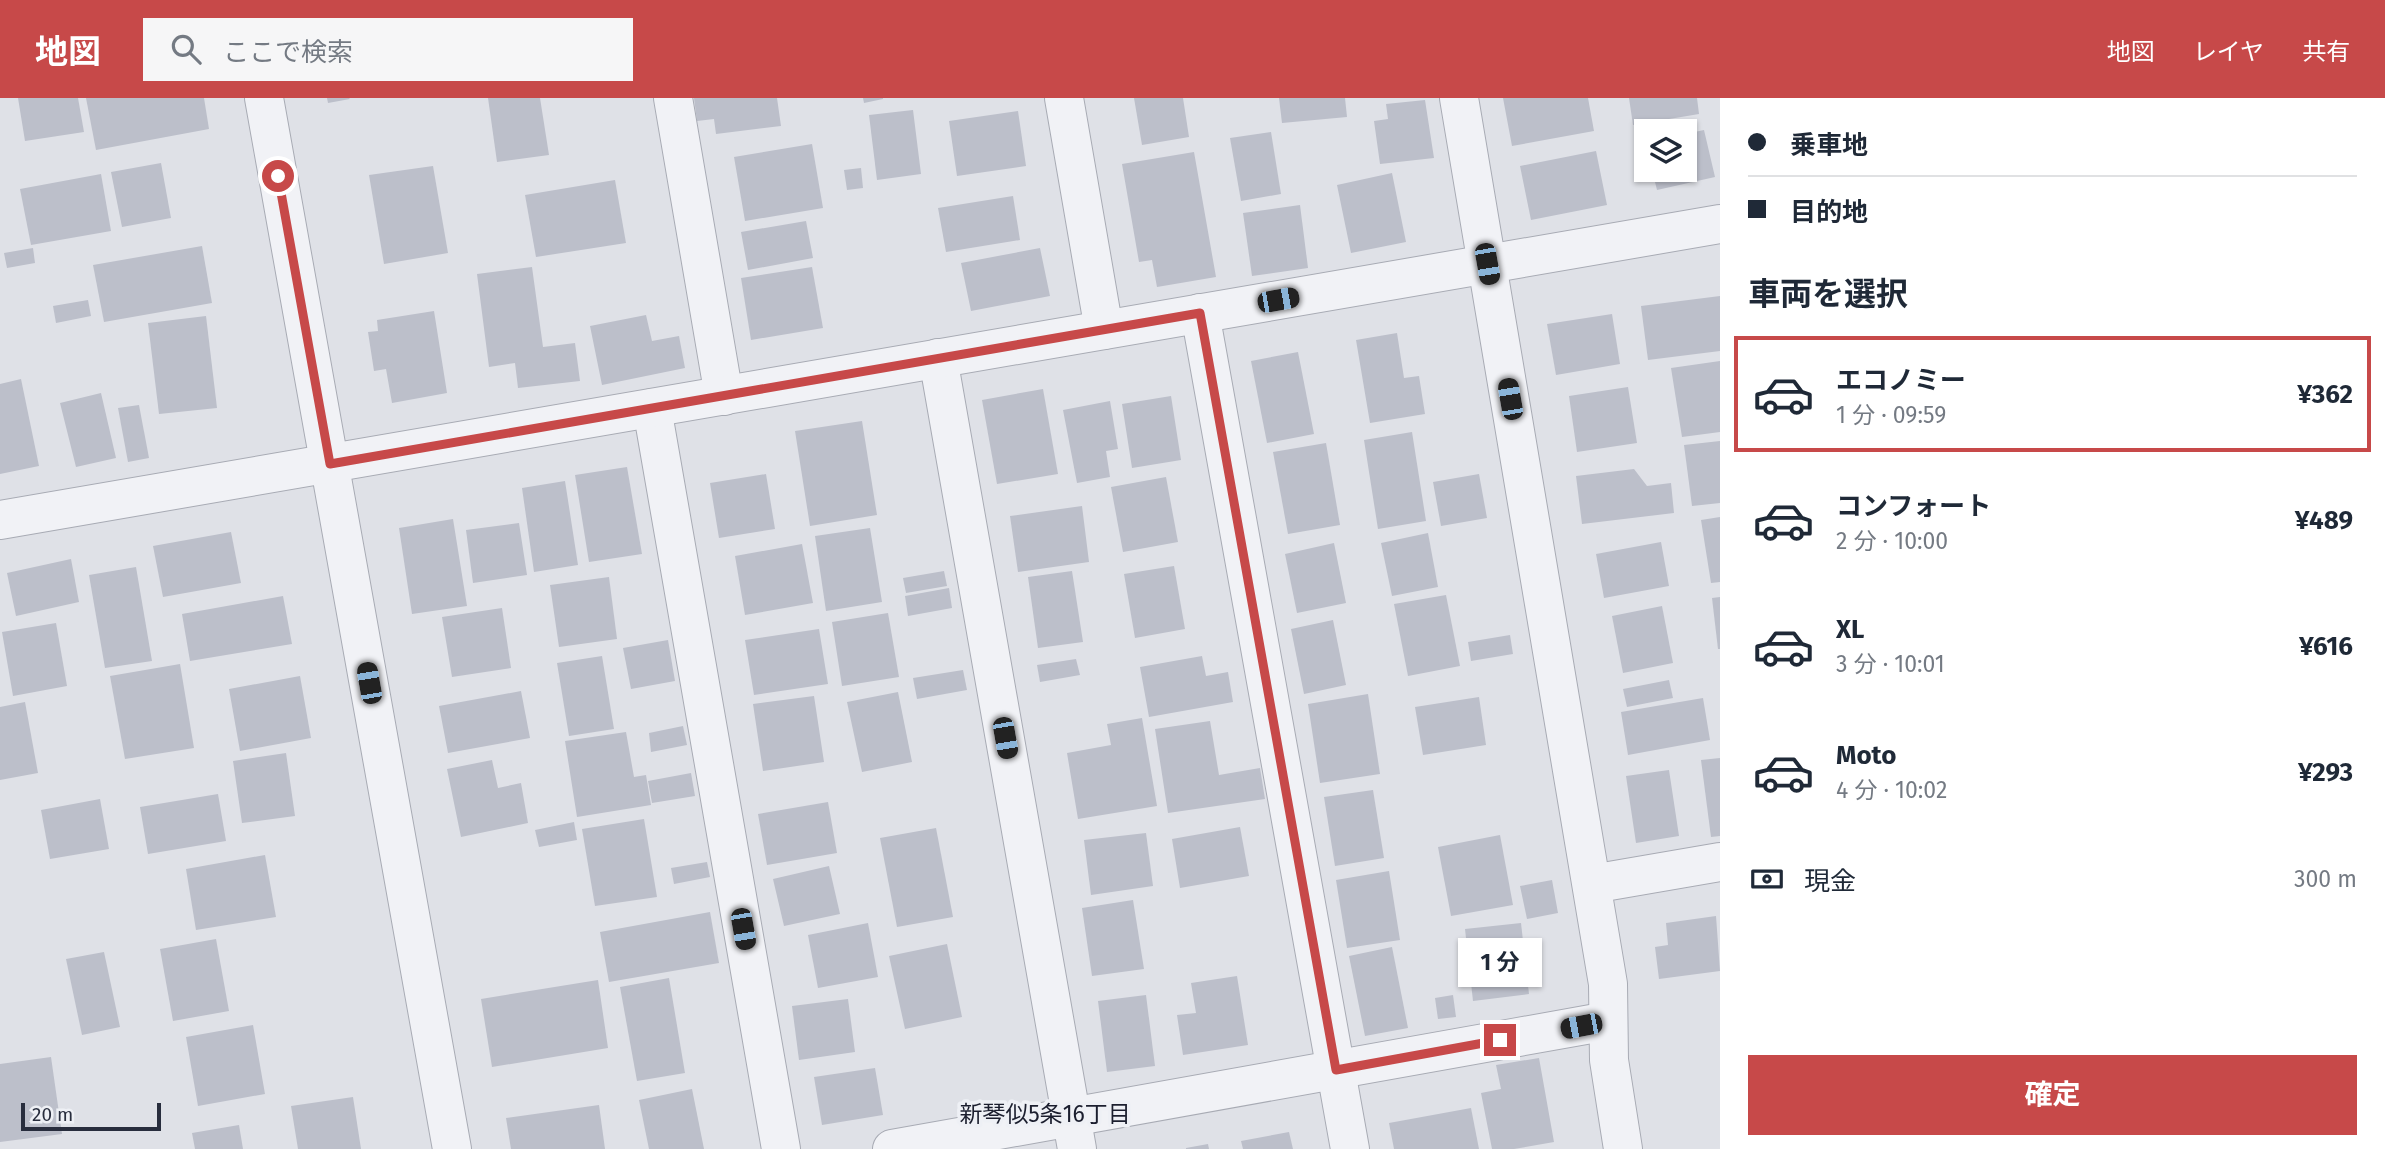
<!DOCTYPE html>
<html lang="ja">
<head>
<meta charset="utf-8">
<style>
	body { margin:0; font-family:"Fira Sans","Noto Sans JP",sans-serif; background:#f6f6f7; color:#1f2937; height:100vh; display:flex; flex-direction:column; font-size:26px; white-space:nowrap }
	* { box-sizing:border-box; margin:0 }
	p { font-size:23px; color:#747a83 }
	.icon { flex:none; width:38px; height:38px; fill:none; stroke:currentColor; stroke-width:2; stroke-linecap:round; stroke-linejoin:round }
	.map { position:relative; flex:1; overflow:hidden }
	.sheet { display:flex; flex-direction:column; background:#fff; width:665px }
	.sheet>* { flex:none }
	.banner { display:grid; align-content:center; height:154px; padding:0 28px; background:#fff }
	.controls { position:absolute; left:1634px; top:21px; display:grid; gap:14px }
	.controls a { display:grid; place-items:center; width:63px; height:63px; border-radius:0px; background:#fff; box-shadow:0 2px 5px #0004; font-size:35px }
	.scale { position:absolute; left:21px; bottom:18px; width:140px; box-sizing:border-box; padding-left:7px; border:4px solid #282d3d; border-top:0; font-size:19px; line-height:24px; white-space:nowrap; color:#282d3d; -webkit-text-stroke:5px #eef0f5; paint-order:stroke }
	.end { position:absolute; width:32px; height:32px; margin:-16px; border:9px solid #c74949; background:#fff; box-shadow:0 0 0 4px #fff }
	.from { border-radius:50% }
	.bubble { position:absolute; height:49px; border-radius:0px; background:#fff; box-shadow:0 2px 5px #0004; font-size:23px; font-weight:700; line-height:49px; text-align:center }
	.car { position:absolute; width:21px; height:42px; margin:-21px -10px; border-radius:9px; box-shadow:0 0 5px 2px #0007; background:linear-gradient(#222 24%,#8ab4d8 0 40%,#222 0 76%,#8ab4d8 0 86%,#222 0) }
	.banner b { display:flex; align-items:center; gap:24px; height:66px; font-size:26px }
	.banner b+b { border-top:2px solid #e0e1e3 }
	.banner i { width:18px; height:18px; background:#1f2937 }
	ul { padding:0; list-style:none }
	li { display:flex; align-items:center; gap:21px; height:116px; margin:0 14px 10px; padding:0 14px; border:4px solid transparent; border-radius:0px }
	li div { flex:1 }
	li b { display:block; font-size:26px }
	li em { font-style:normal; font-weight:700 }
	li.current { border-color:#c74949 }
	li>.icon { width:63px; height:63px; stroke-width:1.5 }
	h2 { padding:0 28px; font-size:32px; line-height:84px }
	.pay { display:flex; align-items:center; gap:18px; height:77px; padding:0 28px; font-size:26px }
	.pay p { margin-inline-start:auto }
	.button { display:flex; gap:14px; margin-top:auto; padding:14px 28px }
	.button a { flex:1; height:80px; border-radius:0px; background:#c74949; color:#fff; font-size:28px; font-weight:700; line-height:80px; text-align:center }
	header { display:flex; align-items:center; gap:42px; box-sizing:border-box; height:98px; padding:0 35px; background:#c74949; color:#fff }
	header strong { font-size:33px }
	nav { display:flex; gap:38px; margin-inline-start:auto; font-size:24px }
	.search { width:490px; height:63px; background:#f6f6f7; display:flex; align-items:center; gap:18px; box-sizing:border-box; padding:0 24px; border-radius:0px; color:#747a83; font-size:26px }
	main { display:flex; flex:1; min-height:0 }
	.map>svg:first-child { display:block }
	.building { fill:#bcbfca }
	.lines { fill:none; stroke-linecap:round; stroke-linejoin:round }
	.minor-casing { stroke:#a8abb4; stroke-width:40 }
	.minor { stroke:#f1f2f6; stroke-width:38 }
	.route { stroke:#c74949; stroke-width:9 }
	.labels { text-anchor:middle; stroke-width:7; stroke-linejoin:round; paint-order:stroke }
	.neighbourhood-label { font-size:23px; fill:#1b1e2e; stroke:#eef0f5 }
</style>
</head>
<body>
<header>
<strong>地図</strong>
<div class="search"><svg class="icon" aria-label="search" viewBox="0 0 24 24"><circle cx="10" cy="10" r="6"/><path d="M15 15l6 6"/></svg>ここで検索</div>
<nav><a>地図</a><a>レイヤ</a><a>共有</a></nav>
</header>
<main>
<div class="map">
<svg width="1720" height="1051" viewBox="0 0 1720 1051">
	<rect width="100%" height="100%" fill="#dfe1e7"/>
	<g class="building">
		<path d="M18,0H78L84,34L25,43Z"/>
		<path d="M86,0H204L209,31L96,52Z"/>
		<path d="M327,0H349L350,1L328,5Z"/>
		<path d="M488,0H540L549,57L497,64Z"/>
		<path d="M694,0H777L781,28L716,36L714,21L697,23Z"/>
		<path d="M863,0H883V1L864,5Z"/>
		<path d="M1134,0H1183L1189,39L1142,47Z"/>
		<path d="M1279,0H1345L1347,19L1282,25Z"/>
		<path d="M1503,0H1588L1594,33L1512,48Z"/>
		<path d="M1629,0H1697L1699,16L1633,27Z"/>
		<path d="M1425,2L1434,60L1380,66L1374,23L1388,21L1386,6Z"/>
		<path d="M913,12L921,76L877,82L869,17Z"/>
		<path d="M1018,13L1026,68L957,78L949,23Z"/>
		<path d="M1704,32L1715,79L1657,92L1652,72H1685V36Z"/>
		<path d="M1271,34L1281,96L1241,103L1230,40Z"/>
		<path d="M812,46L823,110L745,123L734,59Z"/>
		<path d="M1596,53L1607,107L1531,122L1520,68Z"/>
		<path d="M1194,54L1216,179L1157,189L1152,162L1139,164L1122,66Z"/>
		<path d="M161,65L171,120L122,129L111,74Z"/>
		<path d="M433,68L448,155L384,166L369,77Z"/>
		<path d="M861,70L863,90L847,92L844,72Z"/>
		<path d="M1392,75L1406,144L1351,155L1337,87Z"/>
		<path d="M101,76L111,133L31,147L20,91Z"/>
		<path d="M615,82L626,145L536,159L525,97Z"/>
		<path d="M1013,98L1020,142L946,154L938,110Z"/>
		<path d="M1300,107L1308,170L1252,178L1243,115Z"/>
		<path d="M806,123L813,160L748,172L741,134Z"/>
		<path d="M202,148L212,205L104,224L93,167Z"/>
		<path d="M33,150L35,165L7,170L4,155Z"/>
		<path d="M1040,150L1050,198L971,213L961,165Z"/>
		<path d="M532,169L543,249L575,245L580,283L518,290L515,265L489,269L477,176Z"/>
		<path d="M812,169L823,230L751,242L741,180Z"/>
		<path d="M1720,198V253L1648,262L1641,208Z"/>
		<path d="M88,202L91,218L56,225L53,208Z"/>
		<path d="M434,213L447,295L392,305L386,271L374,273L368,234L378,233L377,222Z"/>
		<path d="M1612,216L1620,266L1556,277L1547,226Z"/>
		<path d="M646,217L652,243L679,238L685,270L602,287L590,228Z"/>
		<path d="M206,218L217,310L159,316L148,225Z"/>
		<path d="M1397,235L1404,280L1419,278L1425,316L1370,325L1356,242Z"/>
		<path d="M1298,254L1314,336L1267,345L1251,263Z"/>
		<path d="M1720,263V334L1682,339L1671,270Z"/>
		<path d="M21,281L39,368L0,376V286Z"/>
		<path d="M1628,289L1637,345L1577,354L1569,298Z"/>
		<path d="M1043,291L1058,376L997,386L982,302Z"/>
		<path d="M101,295L116,360L76,369L60,305Z"/>
		<path d="M1171,298L1181,362L1132,370L1122,306Z"/>
		<path d="M1110,303L1118,351L1106,353L1110,379L1077,385L1063,312Z"/>
		<path d="M139,307L149,360L128,364L118,310Z"/>
		<path d="M862,323L877,417L810,428L795,333Z"/>
		<path d="M1412,334L1426,423L1378,431L1364,342Z"/>
		<path d="M1720,343V405L1692,408L1684,347Z"/>
		<path d="M1326,345L1340,427L1288,436L1273,354Z"/>
		<path d="M627,369L642,456L589,464L575,377Z"/>
		<path d="M1634,371L1647,388L1671,385L1674,415L1582,426L1576,378Z"/>
		<path d="M766,376L775,431L719,440L710,385Z"/>
		<path d="M1479,376L1487,420L1441,428L1433,384Z"/>
		<path d="M1166,379L1178,444L1123,454L1111,389Z"/>
		<path d="M565,383L578,467L534,474L522,390Z"/>
		<path d="M1082,408L1089,464L1018,474L1010,418Z"/>
		<path d="M1720,419V484L1711,485L1701,422Z"/>
		<path d="M453,421L467,508L412,516L399,430Z"/>
		<path d="M519,425L527,477L473,485L466,432Z"/>
		<path d="M870,430L882,504L826,513L815,438Z"/>
		<path d="M231,434L241,485L163,499L153,448Z"/>
		<path d="M1428,435L1438,489L1392,498L1381,445Z"/>
		<path d="M1661,444L1669,488L1604,500L1596,456Z"/>
		<path d="M1334,445L1346,505L1297,515L1285,456Z"/>
		<path d="M802,446L813,505L745,517L735,458Z"/>
		<path d="M71,461L79,504L16,518L7,475Z"/>
		<path d="M1174,468L1185,531L1135,540L1124,476Z"/>
		<path d="M136,469L152,563L105,570L89,477Z"/>
		<path d="M944,473L947,488L906,495L903,480Z"/>
		<path d="M1072,473L1083,544L1038,550L1028,479Z"/>
		<path d="M609,479L617,541L559,549L550,487Z"/>
		<path d="M949,490L952,510L908,518L905,498Z"/>
		<path d="M1446,497L1460,568L1408,578L1394,506Z"/>
		<path d="M283,498L292,546L190,563L182,516Z"/>
		<path d="M1720,499V551H1718L1712,500Z"/>
		<path d="M1662,508L1673,565L1623,575L1612,518Z"/>
		<path d="M502,510L511,570L452,579L442,519Z"/>
		<path d="M888,515L899,579L842,588L832,524Z"/>
		<path d="M1333,522L1346,587L1304,596L1291,531Z"/>
		<path d="M56,525L67,588L13,598L2,534Z"/>
		<path d="M819,531L828,586L754,597L745,542Z"/>
		<path d="M1510,537L1513,556L1471,563L1468,544Z"/>
		<path d="M668,542L675,583L631,591L623,550Z"/>
		<path d="M602,558L614,631L569,638L557,565Z"/>
		<path d="M1202,558L1206,578L1228,574L1233,604L1149,619L1140,569Z"/>
		<path d="M1076,561L1080,577L1040,584L1037,567Z"/>
		<path d="M180,566L194,650L125,661L110,578Z"/>
		<path d="M963,572L967,592L917,601L913,580Z"/>
		<path d="M300,578L311,640L240,653L229,591Z"/>
		<path d="M1669,582L1673,600L1627,609L1623,591Z"/>
		<path d="M521,593L530,640L448,655L439,608Z"/>
		<path d="M898,594L912,664L862,674L847,604Z"/>
		<path d="M1368,596L1380,676L1320,685L1308,606Z"/>
		<path d="M814,598L824,664L763,673L753,606Z"/>
		<path d="M1479,599L1486,647L1423,657L1415,609Z"/>
		<path d="M1703,600L1710,642L1628,657L1621,614Z"/>
		<path d="M25,604L38,675L0,682V609Z"/>
		<path d="M1142,620L1157,708L1078,721L1067,655L1111,647L1107,626Z"/>
		<path d="M1210,623L1219,677L1260,670L1265,701L1168,715L1155,631Z"/>
		<path d="M683,628L687,647L651,654L649,635Z"/>
		<path d="M626,634L634,679L646,677L651,707L577,719L565,643Z"/>
		<path d="M286,655L295,718L242,725L233,663Z"/>
		<path d="M1720,660V738L1711,739L1701,662Z"/>
		<path d="M492,662L498,690L521,685L528,725L461,739L447,671Z"/>
		<path d="M1669,672L1679,738L1636,745L1626,678Z"/>
		<path d="M691,675L695,698L652,705L648,683Z"/>
		<path d="M1373,692L1384,760L1335,768L1324,699Z"/>
		<path d="M218,696L226,743L148,756L140,709Z"/>
		<path d="M100,701L109,751L50,761L41,712Z"/>
		<path d="M828,704L837,755L767,767L758,716Z"/>
		<path d="M644,721L657,799L595,808L582,731Z"/>
		<path d="M574,724L577,742L539,749L535,732Z"/>
		<path d="M1240,729L1249,778L1180,790L1172,741Z"/>
		<path d="M936,730L953,819L897,829L880,740Z"/>
		<path d="M1146,735L1153,788L1091,797L1084,742Z"/>
		<path d="M1500,737L1513,807L1451,818L1438,749Z"/>
		<path d="M265,757L276,819L196,832L186,771Z"/>
		<path d="M707,764L710,779L674,786L671,770Z"/>
		<path d="M829,768L840,816L784,828L773,781Z"/>
		<path d="M1389,773L1400,842L1347,850L1336,782Z"/>
		<path d="M1552,782L1558,815L1527,821L1520,788Z"/>
		<path d="M1133,802L1144,871L1092,878L1082,810Z"/>
		<path d="M710,814L719,865L609,884L600,834Z"/>
		<path d="M1716,818L1720,873L1659,881L1655,849L1668,847L1666,825Z"/>
		<path d="M868,825L878,879L818,890L808,837Z"/>
		<path d="M1521,825L1529,896L1473,903L1465,831Z"/>
		<path d="M216,841L229,913L173,923L160,851Z"/>
		<path d="M947,846L962,919L905,931L889,858Z"/>
		<path d="M1392,849L1408,930L1365,938L1349,858Z"/>
		<path d="M104,854L120,929L82,937L66,861Z"/>
		<path d="M1237,878L1248,947L1183,957L1177,917L1196,915L1191,885Z"/>
		<path d="M669,880L685,975L637,983L620,889Z"/>
		<path d="M598,882L608,950L492,969L481,901Z"/>
		<path d="M1146,897L1155,968L1107,974L1098,903Z"/>
		<path d="M1453,897L1456,919L1438,921L1435,900Z"/>
		<path d="M848,901L855,954L799,962L792,908Z"/>
		<path d="M253,927L265,996L198,1008L186,939Z"/>
		<path d="M51,959L62,1036L0,1044V966Z"/>
		<path d="M1539,960L1554,1044L1514,1051H1492L1481,995L1501,991L1496,967Z"/>
		<path d="M875,970L883,1017L822,1027L814,979Z"/>
		<path d="M692,991L704,1051H649L639,1002Z"/>
		<path d="M353,999L361,1051H298L291,1008Z"/>
		<path d="M599,1007L605,1051H511L506,1020Z"/>
		<path d="M1471,1010L1479,1051H1394L1389,1025Z"/>
		<path d="M239,1027L243,1051H195L192,1035Z"/>
		<path d="M1289,1034L1293,1051H1243L1241,1043Z"/>
		<path d="M1208,1046L1209,1051H1186V1050Z"/>
	</g>
	<g class="lines">
		<g class="minor-casing">
			<g id="minor">
				<path d="M264,0L452,1051"/>
				<path d="M673,0L724,298"/>
				<path d="M1064,0L1104,232"/>
				<path d="M1459,0L1608,886L1609,962L1623,1051"/>
				<path d="M1200,215L1350,1051"/>
				<path d="M938,260L1077,1051"/>
				<path d="M652,310L781,1051"/>
				<path d="M0,422L1720,126"/>
				<path d="M1592,786L1720,764"/>
				<path d="M892,1051L1608,923"/>
			</g>
		</g>
		<use href="#minor" class="minor"/>
	</g>
	<g class="lines">
		<path class="route" d="M278,78L330,366L1200,215L1336,972L1500,942"/>
	</g>
	<g class="labels">
		<g class="neighbourhood-label">
			<text x="1045" y="1024">新琴似5条16丁目</text>
		</g>
	</g>
</svg>
<div class="controls">
<a><svg class="icon" aria-label="layers" viewBox="0 0 24 24"><path d="M12 4l9 5-9 5-9-5zM3 14l9 5 9-5"/></svg></a>
</div>
<div class="scale">20 m</div>
<i class="end from" style="left:278px;top:78px"></i>
<i class="end" style="left:1500px;top:942px"></i>
<div class="bubble" style="left:1458px;top:840px;width:84px">1 分</div>
<i class="car" style="left:1487px;top:166px;rotate:170deg"></i>
<i class="car" style="left:1278px;top:202px;rotate:80deg"></i>
<i class="car" style="left:1510px;top:301px;rotate:350deg"></i>
<i class="car" style="left:369px;top:585px;rotate:350deg"></i>
<i class="car" style="left:1005px;top:640px;rotate:170deg"></i>
<i class="car" style="left:743px;top:831px;rotate:170deg"></i>
<i class="car" style="left:1581px;top:928px;rotate:259deg"></i>
</div>
<section class="sheet">
<div class="banner">
<b><i class="from"></i>乗車地</b>
<b><i></i>目的地</b>
</div>
<h2>車両を選択</h2>
<ul>
<li class="current"><svg class="icon" aria-label="car" viewBox="0 0 24 24"><path d="M5 17H2v-5l4-1 3-4h7l3 4 3 1v5h-3M9 17h6M6 11h13"/><circle cx="7" cy="17" r="2"/><circle cx="17" cy="17" r="2"/></svg><div><b>エコノミー</b><p>1 分 · 09:59</p></div><em>¥362</em></li>
<li><svg class="icon" aria-label="car" viewBox="0 0 24 24"><path d="M5 17H2v-5l4-1 3-4h7l3 4 3 1v5h-3M9 17h6M6 11h13"/><circle cx="7" cy="17" r="2"/><circle cx="17" cy="17" r="2"/></svg><div><b>コンフォート</b><p>2 分 · 10:00</p></div><em>¥489</em></li>
<li><svg class="icon" aria-label="car" viewBox="0 0 24 24"><path d="M5 17H2v-5l4-1 3-4h7l3 4 3 1v5h-3M9 17h6M6 11h13"/><circle cx="7" cy="17" r="2"/><circle cx="17" cy="17" r="2"/></svg><div><b>XL</b><p>3 分 · 10:01</p></div><em>¥616</em></li>
<li><svg class="icon" aria-label="car" viewBox="0 0 24 24"><path d="M5 17H2v-5l4-1 3-4h7l3 4 3 1v5h-3M9 17h6M6 11h13"/><circle cx="7" cy="17" r="2"/><circle cx="17" cy="17" r="2"/></svg><div><b>Moto</b><p>4 分 · 10:02</p></div><em>¥293</em></li>
</ul>
<div class="pay"><svg class="icon" aria-label="cash" viewBox="0 0 24 24"><path d="M3 7h18v10H3z"/><circle cx="12" cy="12" r="2"/></svg>現金<p>300 m</p></div>
<div class="button"><a>確定</a></div>
</section>
</main>
</body>
</html>
